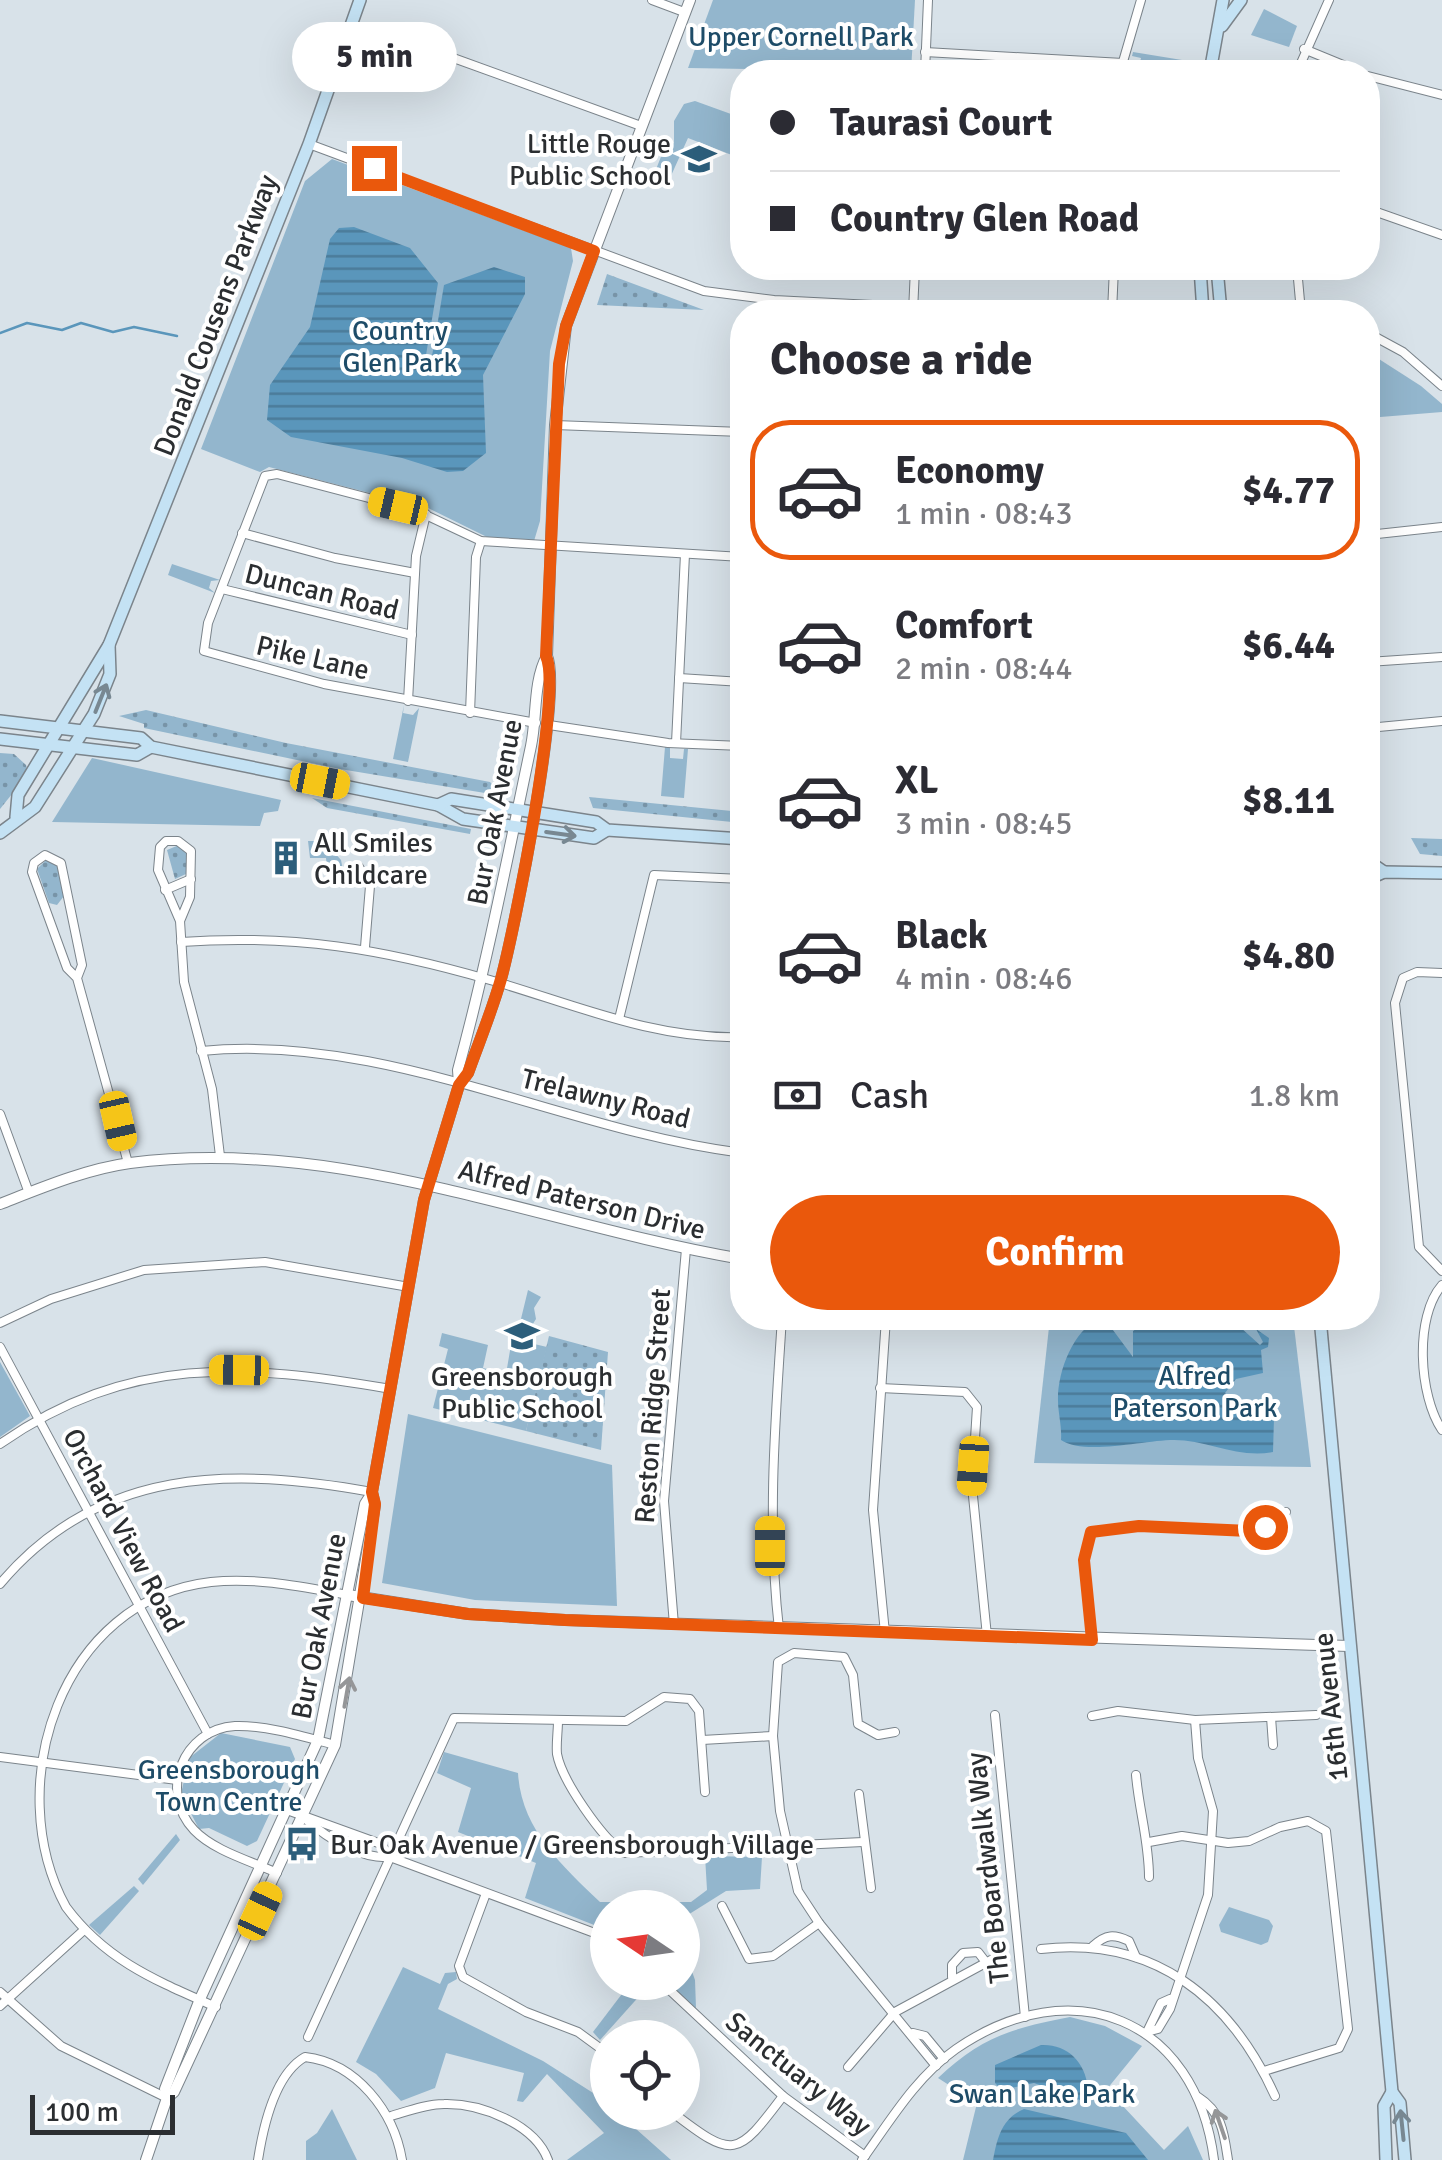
<!DOCTYPE html>
<html lang="en">
<head>
<meta charset="utf-8">
<style>
	body { margin:0; font-family:Signika,sans-serif; background:#f7f7f7; color:#2b2b33; height:100vh; display:flex; flex-direction:column; font-size:38px; white-space:nowrap }
	* { box-sizing:border-box; margin:0 }
	p { font-size:32px; color:#7c7c81 }
	.icon { flex:none; width:55px; height:55px; fill:none; stroke:currentColor; stroke-width:2; stroke-linecap:round; stroke-linejoin:round }
	.map { position:relative; flex:1; overflow:hidden }
	.side { position:absolute; left:730px; top:300px; width:650px; height:1030px; display:flex; flex-direction:column; background:#fff; border-radius:40px; box-shadow:0 10px 40px #0002 }
	.side>* { flex:none }
	.top-card { position:absolute; left:730px; top:60px; width:650px; height:220px; border-radius:40px; box-shadow:0 10px 40px #0002; display:grid; align-content:center; height:220px; padding:0 40px; background:#fff }
	.needle { width:65px; rotate:283deg }
	.controls { position:absolute; left:590px; top:1890px; display:grid; gap:20px }
	.controls a { display:grid; place-items:center; width:110px; height:110px; border-radius:50%; background:#fff; box-shadow:0 10px 40px #0002; font-size:50px }
	.scale { position:absolute; left:30px; bottom:25px; width:145px; box-sizing:border-box; padding-left:10px; border:5px solid #2b2e31; border-top:0; font-size:28px; line-height:35px; white-space:nowrap; color:#2b2e31; -webkit-text-stroke:8px #fff; paint-order:stroke }
	.end { position:absolute; width:45px; height:45px; margin:-22px; border:12px solid #ea580c; background:#fff; box-shadow:0 0 0 5px #fff }
	.from { border-radius:50% }
	.bubble { position:absolute; height:70px; border-radius:35px; background:#fff; box-shadow:0 10px 40px #0002; font-size:32px; font-weight:700; line-height:70px; text-align:center }
	.car { position:absolute; width:30px; height:60px; margin:-30px -15px; border-radius:12px; box-shadow:0 0 8px 2px #0007; background:linear-gradient(#f5c518 24%,#345 0 40%,#f5c518 0 76%,#345 0 86%,#f5c518 0) }
	.top-card b { display:flex; align-items:center; gap:35px; height:95px; font-size:38px }
	.top-card b+b { border-top:2px solid #e1e1e2 }
	.top-card i { width:25px; height:25px; background:#2b2b33 }
	ul { padding:0; list-style:none }
	li { display:flex; align-items:center; gap:30px; height:140px; margin:0 20px 15px; padding:0 20px; border:5px solid transparent; border-radius:40px }
	li div { flex:1 }
	li b { display:block; font-size:38px }
	li em { font-style:normal; font-weight:700 }
	li.active { border-color:#ea580c }
	li>.icon { width:90px; height:90px; stroke-width:1.5 }
	h2 { padding:0 40px; font-size:45px; line-height:120px }
	.pay { display:flex; align-items:center; gap:25px; height:110px; padding:0 40px; font-size:38px }
	.pay p { margin-inline-start:auto }
	.action { display:flex; gap:20px; margin-top:auto; padding:20px 40px }
	.action a { flex:1; height:115px; border-radius:60px; background:#ea580c; color:#fff; font-size:40px; font-weight:700; line-height:115px; text-align:center }
	.map>svg:first-child { display:block }
	.grass { fill:url(#grass-dots) }
	.park { fill:#93b6cd }
	.water { fill:url(#water-rules) }
	.lines { fill:none; stroke-linecap:round; stroke-linejoin:round }
	.stream { stroke:#5a96bb; stroke-width:2.5 }
	.minor-casing { stroke:#7b848b; stroke-width:10 }
	.tertiary-casing { stroke:#7b848b; stroke-width:12 }
	.secondary-casing { stroke:#7b848b; stroke-width:14 }
	.minor { stroke:#fff; stroke-width:8 }
	.tertiary { stroke:#fff; stroke-width:10 }
	.secondary { stroke:#c4e2f4; stroke-width:11 }
	.oneway { stroke:#788892 }
	.oneway2 { stroke:#959698 }
	.route { stroke:#ea580c; stroke-width:12 }
	.labels { text-anchor:middle; stroke-width:8; stroke-linejoin:round; paint-order:stroke }
	.park-label { font-size:28px; fill:#1e4c68; stroke:#fff }
	.poi-label { font-size:28px; fill:#2b2e31; stroke:#fff; text-anchor:start }
	.street-label { font-size:28px; fill:#2b2e31; stroke:#fff }
</style>
</head>
<body>
<div class="map">
<svg width="1442" height="2160" viewBox="0 0 1442 2160">
	<defs>
		<pattern id="grass-dots" width="8" height="8" patternUnits="userSpaceOnUse" patternTransform="scale(2.5)"><rect width="8" height="8" fill="#93b6cd"/><path d="M2 2h.1M6 6h.1" fill="none" stroke="#7894a7" stroke-width="1.8" stroke-linecap="round"/></pattern>
		<pattern id="water-rules" width="6" height="5" patternUnits="userSpaceOnUse" patternTransform="scale(2.5)"><rect width="6" height="5" fill="#5a96bb"/><path d="M0 2.5h6" fill="none" stroke="#4b7b99"/></pattern>
	</defs>
	<rect width="100%" height="100%" fill="#d8e2e9"/>
	<g class="grass">
		<path d="M607,274L704,310L597,305Z"/>
		<path d="M146,710L286,743L490,782L503,796L340,769L144,728V724L119,716Z"/>
		<path d="M0,753L14,754L26,765L28,774L0,809Z"/>
		<path d="M589,797L742,812V823L593,808Z"/>
		<path d="M312,798L471,829L470,834L327,808Z"/>
		<path d="M1411,838L1442,839V856L1420,854Z"/>
		<path d="M179,845L186,852V874L175,879L167,850Z"/>
		<path d="M47,859L58,864L64,896L57,905L49,903L37,869Z"/>
		<path d="M549,1336L608,1352L601,1450L526,1431Z"/>
	</g>
	<g class="park">
		<path d="M713,0H915L911,72L688,68Z"/>
		<path d="M1264,9L1297,26L1289,47L1251,35Z"/>
		<path d="M1133,52L1182,60L1179,72H1127L1138,70L1141,58L1132,56Z"/>
		<path d="M695,101L742,118V159L688,138L670,178L655,172L662,154L674,143V121L684,104Z"/>
		<path d="M332,159L571,248L573,261L550,351L540,521L534,541L489,538L428,508L269,467L260,472L201,449L305,181Z"/>
		<path d="M1368,352L1421,386L1442,404V412L1368,418Z"/>
		<path d="M172,564L220,580L211,581L209,588L215,593L168,575Z"/>
		<path d="M404,705L403,713L413,715L419,708L408,762L393,759Z"/>
		<path d="M665,747H670V758L683,759L684,749H688L684,798L661,796Z"/>
		<path d="M92,758L281,800L278,811L264,813L260,826L52,822Z"/>
		<path d="M308,841H324L341,860L343,870L327,869L326,858H310Z"/>
		<path d="M528,1290L541,1297L534,1308L536,1319L529,1330L519,1327Z"/>
		<path d="M1050,1318H1293L1311,1467L1034,1463Z"/>
		<path d="M442,1333L488,1345L483,1368L506,1374L512,1339L526,1343L527,1351L530,1343L547,1347L526,1431L433,1408L448,1349L439,1346Z"/>
		<path d="M0,1362L30,1416L0,1437Z"/>
		<path d="M408,1414L612,1465L617,1606L475,1600L382,1583Z"/>
		<path d="M221,1733L290,1747L295,1759L257,1841L247,1846L209,1828L199,1829L181,1794L189,1758Z"/>
		<path d="M444,1752L518,1773C521,1828 561,1865 600,1902H691L707,1890L705,1856L762,1857L760,1889L726,1891L683,1918L682,1908H608L607,1930L525,1898L536,1863L458,1832L471,1788L437,1773Z"/>
		<path d="M176,1834L180,1840L143,1885L138,1879Z"/>
		<path d="M134,1886L139,1891L100,1935L89,1925Z"/>
		<path d="M1229,1907L1269,1920L1273,1926L1268,1942L1261,1945L1221,1932L1219,1925Z"/>
		<path d="M683,1946L695,1980L696,2008L666,1983L682,1982Z"/>
		<path d="M403,1967L440,1984L445,1973L456,1972L457,1979L448,1984L438,2009L543,2061L601,2098L607,2103L608,2112L618,2113L671,2160H567L604,2133L547,2074L523,2102L517,2101L524,2073L446,2053L435,2088L401,2101L376,2074L356,2062Z"/>
		<path d="M631,1982L651,1983L600,2040L593,2032Z"/>
		<path d="M1070,2017L1105,2026L1142,2046L1107,2089L1164,2150L1188,2126L1203,2160H963L977,2103L938,2078C981,2037 1013,2028 1070,2017Z"/>
		<path d="M332,2109L357,2160H306V2141L317,2133Z"/>
	</g>
	<g class="water">
		<path d="M354,227L410,248L438,283L424,367L430,368L444,285L494,267L525,277V294L483,375L486,453L463,471L447,472L402,458L291,437L267,420L270,385L310,327L330,239L339,228Z"/>
		<path d="M1172,1318H1230L1260,1345L1263,1342L1256,1329L1269,1338L1268,1347L1261,1350L1263,1373L1236,1379L1225,1393L1231,1399L1267,1402L1274,1418L1273,1452C1239,1459 1207,1440 1174,1440C1144,1440 1084,1456 1061,1440C1062,1427 1058,1412 1058,1401C1057,1373 1073,1330 1099,1319L1107,1322L1133,1357V1331L1146,1322Z"/>
		<path d="M1041,2045C1067,2044 1085,2061 1088,2088L1080,2100L1034,2083L1002,2090L995,2083V2065Z"/>
		<path d="M1024,2109L1126,2133L1148,2160H993C997,2138 1002,2118 1024,2109Z"/>
	</g>
	<g class="lines">
		<path class="stream" d="M0,333L27,323L62,330L81,323L113,332L134,327L177,336"/>
		<g class="minor-casing">
			<g id="minor">
				<path d="M652,0L684,12"/>
				<path d="M423,47L641,126"/>
				<path d="M1304,49L1360,72"/>
				<path d="M925,52L1123,63"/>
				<path d="M925,72L928,0"/>
				<path d="M1120,72L1141,0"/>
				<path d="M1297,72L1329,0"/>
				<path d="M1368,76L1442,95"/>
				<path d="M309,144L704,291L774,300L1011,312"/>
				<path d="M1368,209L1442,235"/>
				<path d="M1297,268L1301,312"/>
				<path d="M913,312L915,268"/>
				<path d="M1112,312L1114,268"/>
				<path d="M1368,333L1403,352L1442,386"/>
				<path d="M555,425L742,432"/>
				<path d="M242,533L335,558L415,573"/>
				<path d="M1368,535L1442,527"/>
				<path d="M222,589L412,635"/>
				<path d="M1368,662L1442,657"/>
				<path d="M679,678L742,682"/>
				<path d="M408,701L416,556L426,514"/>
				<path d="M470,713L476,557L481,541"/>
				<path d="M536,723L324,684L204,651L208,623L265,476L277,474L415,510L481,541L742,557"/>
				<path d="M549,725L668,743L742,746"/>
				<path d="M1368,728L1442,721"/>
				<path d="M676,743L685,554"/>
				<path d="M359,867L370,886L365,947"/>
				<path d="M165,890L191,879"/>
				<path d="M180,921L190,897L191,851L178,841H166L160,847L158,870L180,921L184,982L212,1089L220,1156"/>
				<path d="M181,942C293,934 383,949 490,980C573,1004 655,1040 742,1037"/>
				<path d="M1442,973L1417,972L1403,978L1395,1003L1419,1247L1442,1271"/>
				<path d="M77,978L67,968L32,872L34,863L45,855L61,863L82,965L77,978L128,1163"/>
				<path d="M619,1019L654,875L742,879"/>
				<path d="M201,1051C387,1033 561,1130 742,1153"/>
				<path d="M0,1114L29,1193"/>
				<path d="M1442,1285C1414,1317 1419,1396 1442,1430"/>
				<path d="M0,1323L51,1299L144,1270L265,1262L409,1287"/>
				<path d="M0,1347L208,1734"/>
				<path d="M880,1388L965,1392L977,1407L972,1486L987,1636"/>
				<path d="M0,1444C129,1354 244,1364 391,1389"/>
				<path d="M0,1584C99,1466 233,1467 372,1492"/>
				<path d="M674,1625L664,1501L686,1249"/>
				<path d="M779,1629C767,1524 775,1423 782,1318"/>
				<path d="M885,1633L873,1510L886,1318"/>
				<path d="M1092,1638L1084,1560L1091,1532L1139,1526L1249,1531L1265,1527L1286,1512"/>
				<path d="M995,1715L1025,2017"/>
				<path d="M1092,1716L1118,1711L1195,1720L1316,1715"/>
				<path d="M1271,1717L1273,1745"/>
				<path d="M558,1721C558,1731 556,1744 557,1754C562,1781 602,1838 624,1853L863,1842"/>
				<path d="M895,1732L878,1735L858,1724L853,1675L844,1657L794,1653L778,1662L773,1736L780,1811L798,1891L819,1923L936,2066"/>
				<path d="M702,1740L773,1736"/>
				<path d="M0,1757L177,1780"/>
				<path d="M1136,1775C1139,1810 1149,1842 1149,1877"/>
				<path d="M859,1794L871,1888"/>
				<path d="M287,1810L381,1844L390,1857"/>
				<path d="M303,1817C326,1837 359,1859 390,1857L608,1938"/>
				<path d="M1149,1842L1182,1836L1228,1843L1249,1841L1280,1827L1308,1821L1326,1831L1348,2029L1339,2048L1264,2071"/>
				<path d="M277,1873C251,1861 214,1851 194,1830C158,1792 183,1729 235,1726C267,1725 305,1737 335,1745"/>
				<path d="M485,1896L459,1966L463,1977L526,2012L578,2032L608,2054"/>
				<path d="M722,1906L749,1959L773,1956L819,1923"/>
				<path d="M1093,1946C1106,1934 1114,1934 1129,1941L1136,1957"/>
				<path d="M1041,1949C1153,1936 1230,1997 1275,2096"/>
				<path d="M952,1977V1965L963,1953L978,1952L985,1961"/>
				<path d="M661,1982L783,2096L865,2156"/>
				<path d="M0,1992L61,2046L167,2098"/>
				<path d="M0,2006L84,1930"/>
				<path d="M216,2007C157,1981 106,1961 66,1907C0,1786 61,1599 211,1582C257,1577 303,1587 348,1595"/>
				<path d="M1147,2032L1158,2029L1170,2009L1208,1895L1213,1811L1198,1758L1195,1720"/>
				<path d="M1147,2032L1161,2003L1170,1999"/>
				<path d="M913,2033L925,2036L944,2059"/>
				<path d="M308,2037L454,1718L626,1721L664,1697L690,1699L699,1711L705,1792"/>
				<path d="M848,2067L895,2012L991,1960"/>
				<path d="M1198,2097C1222,2112 1224,2133 1228,2160"/>
				<path d="M672,2112C734,2160 737,2157 783,2096"/>
				<path d="M391,2116C408,2111 426,2104 444,2104C480,2103 535,2124 548,2160"/>
				<path d="M258,2160C263,2128 275,2074 305,2057C357,2063 394,2112 402,2160"/>
				<path d="M862,2160C890,2121 916,2077 956,2049C1072,1969 1196,2018 1214,2160"/>
			</g>
		</g>
		<g class="tertiary-casing">
			<g id="tertiary">
				<path d="M459,1084L458,1070C487,963 508,855 531,746C537,718 533,681 547,656"/>
				<path d="M0,1204C41,1188 86,1169 130,1163C341,1136 538,1224 742,1259"/>
				<path d="M348,1595L468,1614L565,1620L1349,1646"/>
				<path d="M167,2098L174,2092L335,1745L375,1505L372,1492L424,1200L459,1085L468,1073C479,1042 492,1011 501,979C514,932 563,690 547,656L555,425L566,326L690,0"/>
				<path d="M146,2160L167,2098L165,2089L200,1999L318,1740L365,1504L372,1493"/>
			</g>
		</g>
		<g class="secondary-casing">
			<g id="secondary">
				<path d="M1222,26L1241,0"/>
				<path d="M1210,72L1223,0"/>
				<path d="M1200,268L1203,312"/>
				<path d="M1217,268L1221,312"/>
				<path d="M0,721L141,738L151,747L438,805L463,819L594,838L607,830"/>
				<path d="M0,739L137,755L151,747"/>
				<path d="M438,805L451,799L596,822L607,830L742,839"/>
				<path d="M16,817L18,795L109,645L309,144L360,0"/>
				<path d="M0,833L35,807L94,714L110,674L109,645"/>
				<path d="M1368,861L1384,872"/>
				<path d="M1368,879L1384,872L1442,873"/>
				<path d="M1320,1318L1392,2092L1400,2103L1405,2160"/>
				<path d="M1386,2160L1384,2106L1392,2092"/>
			</g>
		</g>
		<use href="#minor" class="minor"/>
		<use href="#tertiary" class="tertiary"/>
		<use href="#secondary" class="secondary"/>
	</g>
	<defs><path id="oneway-shaft" d="M-6 0H5M1.5-3L5.5 0L1.5 3" fill="none" stroke-width="1.6" stroke-linecap="round" stroke-linejoin="round" transform="scale(2.5)"/></defs>
	<g class="oneway">
		<use href="#oneway-shaft" transform="translate(101 698) rotate(-68)"/>
		<use href="#oneway-shaft" transform="translate(561 834) rotate(8)"/>
		<use href="#oneway-shaft" transform="translate(1402 2125) rotate(-96)"/>
	</g>
	<g class="oneway2">
		<use href="#oneway-shaft" transform="translate(347 1692) rotate(-80)"/>
		<use href="#oneway-shaft" transform="translate(1220 2124) rotate(-109)"/>
	</g>
	<g class="lines">
		<path class="route" d="M374,168L594,251L566,326L559,364L546,656C563,691 514,931 501,979C492,1011 479,1042 468,1073L459,1085L424,1200L372,1492L375,1504L363,1598L468,1614L565,1620L1092,1640L1084,1560L1091,1532L1139,1526L1249,1531L1265,1527"/>
	</g>
	<defs>
		<g id="school-bare" transform="scale(2.7)"><path d="M0-5L7-2L0 1L-7-2ZM-4 1L0 2.5L4 1V4Q0 6-4 4Z" fill="#2c5e7b" stroke="#fff" stroke-width="2.5" paint-order="stroke"/></g>
		<g id="building-bare" transform="scale(2.7)"><path d="M-4-6H4V6H1V3H-1V6H-4ZM-2.5-4.3h1.7v1.8h-1.7ZM.8-4.3h1.7v1.8H.8ZM-2.5-1h1.7V.8h-1.7ZM.8-1h1.7V.8H.8Z" fill="#2c5e7b" stroke="#fff" stroke-width="2.5" paint-order="stroke"/></g>
		<g id="bus-bare" transform="scale(2.7)"><path d="M-5-6H5V4H4V6H2V4H-2V6H-4V4H-5ZM-3.5-4V0h7V-4ZM-3.5 1.2v1.5H-2V1.2ZM2 1.2v1.5H3.5V1.2Z" fill="#2c5e7b" stroke="#fff" stroke-width="2.5" paint-order="stroke"/></g>
	</defs>
	<g fill-rule="evenodd">
		<use href="#school-bare" x="699" y="159"/>
		<use href="#building-bare" x="286" y="858"/>
		<use href="#school-bare" x="522" y="1336"/>
		<use href="#bus-bare" x="302" y="1844"/>
	</g>
	<g class="labels">
		<g class="park-label">
			<text x="801" y="46">Upper Cornell Park</text>
			<text x="400" y="340">Country<tspan x="400" dy="32">Glen Park</tspan></text>
			<text x="1195" y="1385">Alfred<tspan x="1195" dy="32">Paterson Park</tspan></text>
			<text x="229" y="1779">Greensborough<tspan x="229" dy="32">Town Centre</tspan></text>
			<text x="1042" y="2103">Swan Lake Park</text>
		</g>
		<g class="poi-label">
			<text x="671" y="153" text-anchor="end">Little Rouge<tspan x="671" dy="32">Public School</tspan></text>
			<text x="314" y="852">All Smiles<tspan x="314" dy="32">Childcare</tspan></text>
			<text x="522" y="1386" text-anchor="middle">Greensborough<tspan x="522" dy="32">Public School</tspan></text>
			<text x="330" y="1854">Bur Oak Avenue / Greensborough Village</text>
		</g>
		<g class="street-label">
			<text transform="translate(215 315) rotate(-69)" y="10">Donald Cousens Parkway</text>
			<text transform="translate(322 591) rotate(14)" y="10">Duncan Road</text>
			<text transform="translate(313 657) rotate(13)" y="10">Pike Lane</text>
			<text transform="translate(494 812) rotate(-79)" y="10">Bur Oak Avenue</text>
			<text transform="translate(606 1098) rotate(14)" y="10">Trelawny Road</text>
			<text transform="translate(582 1199) rotate(14)" y="10">Alfred Paterson Drive</text>
			<text transform="translate(652 1406) rotate(-86)" y="10">Reston Ridge Street</text>
			<text transform="translate(124 1530) rotate(62)" y="10">Orchard View Road</text>
			<text transform="translate(318 1626) rotate(-79)" y="10">Bur Oak Avenue</text>
			<text transform="translate(1330 1707) rotate(-96)" y="10">16th Avenue</text>
			<text transform="translate(987 1868) rotate(-96)" y="10">The Boardwalk Way</text>
			<text transform="translate(799 2073) rotate(39)" y="10">Sanctuary Way</text>
		</g>
	</g>
</svg>
<div class="controls">
<a><svg class="needle" viewBox="-14 -14 28 28"><path d="M0-13l5 13h-10z" fill="#e53935"/><path d="M0 13l5-13h-10z" fill="#7c7c81"/></svg></a>
<a><svg class="icon" aria-label="locate" viewBox="0 0 24 24"><circle cx="12" cy="12" r="6"/><path d="M12 2v4M12 18v4M2 12h4M18 12h4"/></svg></a>
</div>
<div class="scale">100 m</div>
<i class="end from" style="left:1265px;top:1527px"></i>
<i class="end" style="left:374px;top:168px"></i>
<div class="bubble" style="left:292px;top:22px;width:165px">5 min</div>
<i class="car" style="left:398px;top:506px;rotate:283deg"></i>
<i class="car" style="left:320px;top:781px;rotate:101deg"></i>
<i class="car" style="left:118px;top:1121px;rotate:167deg"></i>
<i class="car" style="left:239px;top:1370px;rotate:271deg"></i>
<i class="car" style="left:973px;top:1466px;rotate:184deg"></i>
<i class="car" style="left:770px;top:1546px;rotate:0deg"></i>
<i class="car" style="left:260px;top:1911px;rotate:25deg"></i>
<div class="top-card">
<b><i class="from"></i>Taurasi Court</b>
<b><i></i>Country Glen Road</b>
</div>
<section class="side">
<h2>Choose a ride</h2>
<ul>
<li class="active"><svg class="icon" aria-label="car" viewBox="0 0 24 24"><path d="M5 17H2v-5l4-1 3-4h7l3 4 3 1v5h-3M9 17h6M6 11h13"/><circle cx="7" cy="17" r="2"/><circle cx="17" cy="17" r="2"/></svg><div><b>Economy</b><p>1 min · 08:43</p></div><em>$4.77</em></li>
<li><svg class="icon" aria-label="car" viewBox="0 0 24 24"><path d="M5 17H2v-5l4-1 3-4h7l3 4 3 1v5h-3M9 17h6M6 11h13"/><circle cx="7" cy="17" r="2"/><circle cx="17" cy="17" r="2"/></svg><div><b>Comfort</b><p>2 min · 08:44</p></div><em>$6.44</em></li>
<li><svg class="icon" aria-label="car" viewBox="0 0 24 24"><path d="M5 17H2v-5l4-1 3-4h7l3 4 3 1v5h-3M9 17h6M6 11h13"/><circle cx="7" cy="17" r="2"/><circle cx="17" cy="17" r="2"/></svg><div><b>XL</b><p>3 min · 08:45</p></div><em>$8.11</em></li>
<li><svg class="icon" aria-label="car" viewBox="0 0 24 24"><path d="M5 17H2v-5l4-1 3-4h7l3 4 3 1v5h-3M9 17h6M6 11h13"/><circle cx="7" cy="17" r="2"/><circle cx="17" cy="17" r="2"/></svg><div><b>Black</b><p>4 min · 08:46</p></div><em>$4.80</em></li>
</ul>
<div class="pay"><svg class="icon" aria-label="cash" viewBox="0 0 24 24"><path d="M3 7h18v10H3z"/><circle cx="12" cy="12" r="2"/></svg>Cash<p>1.8 km</p></div>
<div class="action"><a>Confirm</a></div>
</section>
</div>
</body>
</html>
